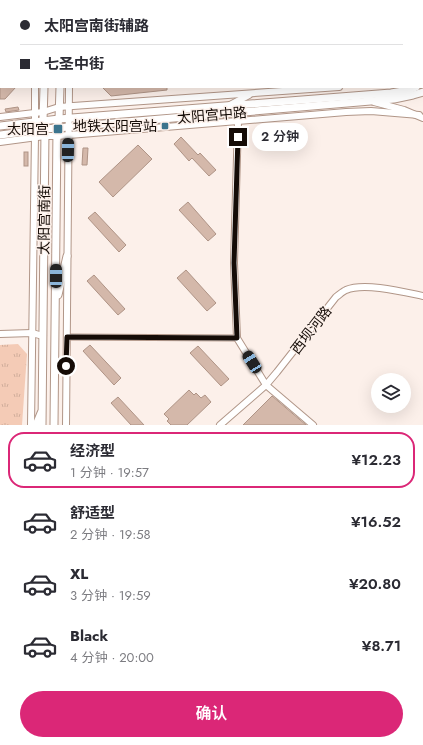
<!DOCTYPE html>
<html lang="zh">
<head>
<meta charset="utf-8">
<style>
	body { margin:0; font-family:Jost,"Noto Sans SC",sans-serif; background:#f2f2f3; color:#2b2b33; height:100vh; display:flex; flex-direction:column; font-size:15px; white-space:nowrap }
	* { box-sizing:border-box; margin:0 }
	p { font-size:13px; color:#7c7c81 }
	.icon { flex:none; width:22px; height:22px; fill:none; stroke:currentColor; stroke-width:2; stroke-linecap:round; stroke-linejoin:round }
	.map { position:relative; height:425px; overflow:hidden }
	.side { display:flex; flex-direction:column; background:#fff; flex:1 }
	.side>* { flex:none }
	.banner { position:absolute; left:0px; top:0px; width:423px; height:88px; box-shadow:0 4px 16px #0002; display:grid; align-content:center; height:88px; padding:0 20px; background:#fff }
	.buttons { position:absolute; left:371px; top:373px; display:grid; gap:8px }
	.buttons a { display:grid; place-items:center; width:40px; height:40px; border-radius:50%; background:#fff; box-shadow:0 4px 16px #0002; font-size:20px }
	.end { position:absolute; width:18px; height:18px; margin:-9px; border:5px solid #150c07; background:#fff; box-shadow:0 0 0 2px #fff }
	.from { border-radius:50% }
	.bubble { position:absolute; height:28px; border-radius:14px; background:#fff; box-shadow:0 4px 16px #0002; font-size:13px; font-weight:600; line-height:28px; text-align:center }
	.car { position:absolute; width:12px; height:24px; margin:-12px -6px; border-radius:5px; box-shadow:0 0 3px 1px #0007; background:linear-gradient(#222 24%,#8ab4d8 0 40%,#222 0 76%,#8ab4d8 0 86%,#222 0) }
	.banner b { display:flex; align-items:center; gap:14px; height:38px; font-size:15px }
	.banner b+b { border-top:1px solid #e1e1e2 }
	.banner i { width:10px; height:10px; background:#2b2b33 }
	ul { padding:7px 0 0; list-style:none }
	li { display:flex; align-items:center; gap:12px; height:56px; margin:0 8px 6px; padding:0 12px; border:2px solid transparent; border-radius:16px }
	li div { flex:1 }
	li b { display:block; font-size:15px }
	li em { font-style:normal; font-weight:600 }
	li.current { border-color:#db2777 }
	li>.icon { width:36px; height:36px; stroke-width:1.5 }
	.button { display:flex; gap:8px; margin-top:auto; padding:8px 20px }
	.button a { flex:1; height:46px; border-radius:24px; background:#db2777; color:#fff; font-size:16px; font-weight:600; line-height:46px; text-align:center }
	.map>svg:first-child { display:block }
	.park { fill:url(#park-tufts) }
	.building { fill:#d4b8aa; stroke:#af9486 }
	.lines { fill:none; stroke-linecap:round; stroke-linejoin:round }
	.minor-casing { stroke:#b19688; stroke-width:7 }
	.tertiary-casing { stroke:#b19688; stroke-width:8 }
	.secondary-casing { stroke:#b19688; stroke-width:9 }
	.minor { stroke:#fff; stroke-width:5 }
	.tertiary { stroke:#fff; stroke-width:6 }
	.secondary { stroke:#fff; stroke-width:7 }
	.route { stroke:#150c07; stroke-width:5 }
	.poi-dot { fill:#3b748d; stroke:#fcf0ea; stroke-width:1.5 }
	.labels { text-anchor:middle; stroke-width:3; stroke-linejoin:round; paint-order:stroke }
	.street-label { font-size:14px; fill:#150c07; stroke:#fcf0ea }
	.poi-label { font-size:14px; fill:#150c07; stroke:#fcf0ea; text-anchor:end }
</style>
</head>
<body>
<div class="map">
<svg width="423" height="425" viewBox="0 0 423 425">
	<defs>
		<pattern id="park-tufts" width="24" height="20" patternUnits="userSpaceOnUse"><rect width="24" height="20" fill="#f4cbb6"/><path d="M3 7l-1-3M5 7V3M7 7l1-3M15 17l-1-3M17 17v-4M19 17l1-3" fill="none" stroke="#d0ad9b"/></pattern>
	</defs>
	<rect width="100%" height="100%" fill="#fcf0ea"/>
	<path class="park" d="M18,344L27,354L22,425H0V345Z"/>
	<g class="building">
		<path d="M0,87H16L5,99H0Z"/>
		<path d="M102,87H167V90L111,96Z"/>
		<path d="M18,107L19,110L6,112L5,109Z"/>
		<path d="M181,137L198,155L200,153L216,170L209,176L192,158L189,161L174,144Z"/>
		<path d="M138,145L152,159L113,197L99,182Z"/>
		<path d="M83,148H88L87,165H82Z"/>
		<rect x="24" y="152" width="4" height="14"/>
		<path d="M188,202L216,234L208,241L179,210Z"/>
		<path d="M95,212L126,245L119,252L88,218Z"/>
		<path d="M186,270L216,303L207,311L177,278Z"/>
		<path d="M94,275L125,309L118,315L87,281Z"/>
		<path d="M90,345L121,378L114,385L83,351Z"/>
		<path d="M198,346L229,379L221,386L190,353Z"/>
		<path d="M189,390L194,395L196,393L201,398L205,395L211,402L187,425H171L167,421L169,419L164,414Z"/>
		<path d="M272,396L306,425H243Z"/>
		<path d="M118,397L144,425H131L111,403Z"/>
	</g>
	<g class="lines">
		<g class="minor-casing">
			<path id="minor" d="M67,337L237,338"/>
		</g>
		<g class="tertiary-casing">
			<g id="tertiary">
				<path d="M419,0L420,1"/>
				<path d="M37,1V0"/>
				<path d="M70,1V0"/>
				<path d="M374,102L404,110L423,118"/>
				<path d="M230,105L249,95"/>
				<path d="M0,117L43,112L59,107L339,87"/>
				<path d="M238,121L234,263L237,338L266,385L313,425"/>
				<path d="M35,125V87"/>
				<path d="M0,142L45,136H57L346,112L371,111L419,115"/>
				<path d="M0,334L32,333L43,336"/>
				<path d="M31,425L35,135"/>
				<path d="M66,425L69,87"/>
				<path d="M220,425L266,385L277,372L336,297C339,295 343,291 346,290C364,282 404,292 423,296"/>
			</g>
		</g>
		<g class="secondary-casing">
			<g id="secondary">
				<path d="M45,1V0"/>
				<path d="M61,1V0"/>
				<path d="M422,84L423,83"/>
				<path d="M0,126L59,119L391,93L409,90L416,87"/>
				<path d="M0,135L45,129L394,99L413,95L423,92"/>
				<path d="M58,295L67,256"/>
				<path d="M36,425L41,413"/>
				<path d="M42,425L45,129L43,121L44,87"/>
				<path d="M54,425L57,128L59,119L60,87"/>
			</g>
		</g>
		<use href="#minor" class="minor"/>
		<use href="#tertiary" class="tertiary"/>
		<use href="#secondary" class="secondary"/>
	</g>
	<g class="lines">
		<path class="route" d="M66,366L67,337L237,338L234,263L238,137"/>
	</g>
	<g class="poi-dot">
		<rect x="161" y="122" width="8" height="8" rx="2"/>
		<rect x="53" y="124" width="10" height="10" rx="2"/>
	</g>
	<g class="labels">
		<g class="street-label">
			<text transform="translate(212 115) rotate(-5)" y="5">太阳宫中路</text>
			<text transform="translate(44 220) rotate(-89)" y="5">太阳宫南街</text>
			<text transform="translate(311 330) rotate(-52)" y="5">西坝河路</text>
		</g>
		<g class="poi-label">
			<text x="157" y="131">地铁太阳宫站</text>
			<text x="49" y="134">太阳宫</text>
		</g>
	</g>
</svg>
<div class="buttons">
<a><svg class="icon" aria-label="layers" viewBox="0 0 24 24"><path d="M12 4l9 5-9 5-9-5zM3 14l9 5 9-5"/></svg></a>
</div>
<i class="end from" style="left:66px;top:366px"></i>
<i class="end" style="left:238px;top:137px"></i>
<div class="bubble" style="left:252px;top:123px;width:56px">2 分钟</div>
<i class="car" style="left:68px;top:150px;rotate:1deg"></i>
<i class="car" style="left:56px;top:276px;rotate:0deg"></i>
<i class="car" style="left:252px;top:362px;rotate:328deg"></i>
<div class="banner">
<b><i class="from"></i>太阳宫南街辅路</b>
<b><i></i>七圣中街</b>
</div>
</div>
<section class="side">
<ul>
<li class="current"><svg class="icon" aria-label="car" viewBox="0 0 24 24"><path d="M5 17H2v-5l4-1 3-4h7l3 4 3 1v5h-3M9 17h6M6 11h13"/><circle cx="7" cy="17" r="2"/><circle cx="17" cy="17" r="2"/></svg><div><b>经济型</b><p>1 分钟 · 19:57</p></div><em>¥12.23</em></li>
<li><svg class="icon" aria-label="car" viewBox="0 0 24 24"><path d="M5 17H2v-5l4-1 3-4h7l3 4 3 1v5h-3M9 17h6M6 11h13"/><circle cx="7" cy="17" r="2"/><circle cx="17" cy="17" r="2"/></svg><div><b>舒适型</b><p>2 分钟 · 19:58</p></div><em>¥16.52</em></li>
<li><svg class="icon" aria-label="car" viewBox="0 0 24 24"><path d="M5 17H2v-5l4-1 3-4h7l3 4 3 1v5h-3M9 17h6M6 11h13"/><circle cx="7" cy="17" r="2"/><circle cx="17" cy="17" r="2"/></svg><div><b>XL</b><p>3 分钟 · 19:59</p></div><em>¥20.80</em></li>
<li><svg class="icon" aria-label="car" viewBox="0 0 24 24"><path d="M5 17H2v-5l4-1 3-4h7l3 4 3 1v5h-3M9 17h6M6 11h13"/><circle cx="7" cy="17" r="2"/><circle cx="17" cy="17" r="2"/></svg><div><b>Black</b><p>4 分钟 · 20:00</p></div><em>¥8.71</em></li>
</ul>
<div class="button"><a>确认</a></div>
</section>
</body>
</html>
